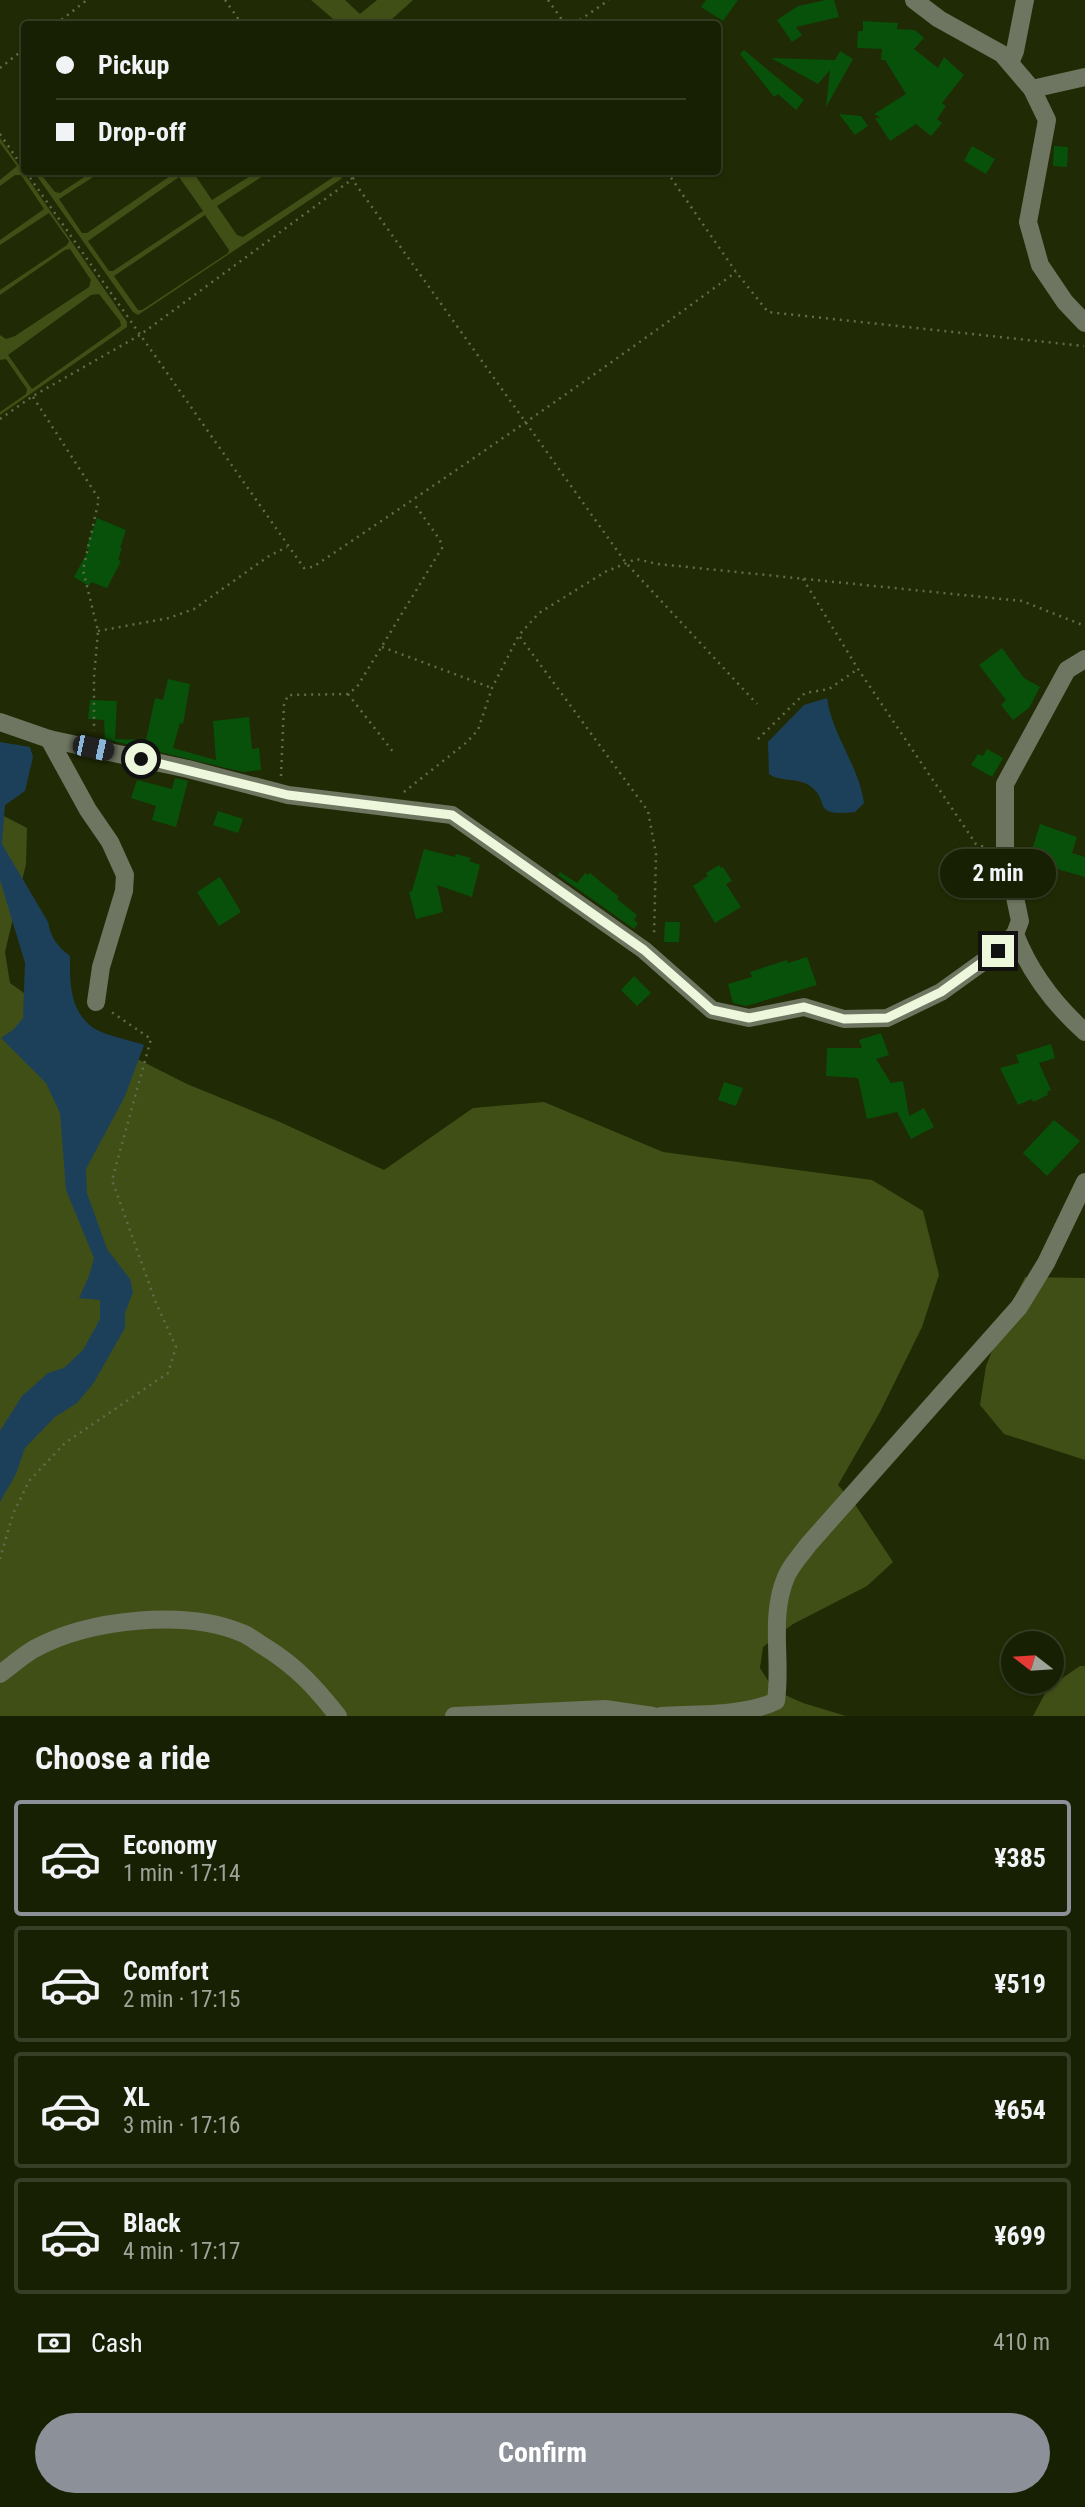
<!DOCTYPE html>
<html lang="en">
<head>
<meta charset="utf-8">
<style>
	body { margin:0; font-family:"Roboto Condensed",sans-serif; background:#252d12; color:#f1f3f6; height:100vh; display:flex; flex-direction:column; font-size:26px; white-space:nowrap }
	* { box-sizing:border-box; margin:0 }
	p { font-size:23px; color:#9fa39a }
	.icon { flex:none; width:38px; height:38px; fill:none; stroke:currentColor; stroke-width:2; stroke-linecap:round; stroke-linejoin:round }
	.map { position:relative; height:1716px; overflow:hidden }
	.details { display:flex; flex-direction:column; background:#182003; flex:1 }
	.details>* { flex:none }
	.banner { position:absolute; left:21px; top:21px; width:700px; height:154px; border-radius:7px; box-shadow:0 2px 5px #0004,0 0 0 2px #363e25; display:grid; align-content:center; height:154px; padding:0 35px; background:#182003 }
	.needle { width:46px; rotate:287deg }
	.controls { position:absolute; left:1001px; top:1631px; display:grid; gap:14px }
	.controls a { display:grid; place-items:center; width:63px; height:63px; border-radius:50%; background:#182003; box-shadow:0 2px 5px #0004,0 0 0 2px #363e25; font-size:35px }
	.end { position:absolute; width:32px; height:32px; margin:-16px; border:9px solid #edf7dc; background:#111; box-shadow:0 0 0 4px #111 }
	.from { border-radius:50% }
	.bubble { position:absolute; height:49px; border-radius:24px; background:#182003; box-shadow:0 2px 5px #0004,0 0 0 2px #363e25; font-size:23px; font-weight:700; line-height:49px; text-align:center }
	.car { position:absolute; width:21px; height:42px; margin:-21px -10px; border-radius:9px; box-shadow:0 0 5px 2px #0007; background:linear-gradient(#222 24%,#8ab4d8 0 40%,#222 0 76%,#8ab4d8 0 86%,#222 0) }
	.banner b { display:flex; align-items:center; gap:24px; height:66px; font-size:26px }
	.banner b+b { border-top:2px solid #363e25 }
	.banner i { width:18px; height:18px; background:#f1f3f6 }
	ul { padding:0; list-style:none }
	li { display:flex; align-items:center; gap:21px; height:116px; margin:0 14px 10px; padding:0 21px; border:4px solid #363e25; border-radius:7px }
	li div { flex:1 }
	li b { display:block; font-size:26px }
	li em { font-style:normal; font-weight:700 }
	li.active { border-color:#8c9099 }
	li>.icon { width:63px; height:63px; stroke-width:1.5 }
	h2 { padding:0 35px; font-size:32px; line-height:84px }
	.pay { display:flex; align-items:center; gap:18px; height:77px; padding:0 35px; font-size:26px }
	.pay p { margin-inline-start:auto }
	.action { display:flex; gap:14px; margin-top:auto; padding:14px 35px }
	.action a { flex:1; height:80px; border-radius:42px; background:#8c9099; color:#fff; font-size:28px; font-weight:700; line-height:80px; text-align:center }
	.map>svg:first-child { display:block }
	.green { fill:#404f16; fill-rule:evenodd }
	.water { fill:#1d405a }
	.building { fill:#08510a }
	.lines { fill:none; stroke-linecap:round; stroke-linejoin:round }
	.path { stroke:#626c4a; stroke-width:2.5; stroke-dasharray:2 5; stroke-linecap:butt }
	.minor { stroke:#6e7560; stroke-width:18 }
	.route { stroke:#edf7dc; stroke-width:9 }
</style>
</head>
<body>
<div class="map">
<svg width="1085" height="1716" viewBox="0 0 1085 1716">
	<rect width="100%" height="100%" fill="#202a04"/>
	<g class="green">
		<path d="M311,0H345L360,14L377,0H413L391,20L390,24H339Z"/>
		<path d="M0,138L127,322V327L0,415V412L26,394L27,389L6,359L0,360V335L6,339L15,336L89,287L91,280L70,249L65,250L0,295V290L67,245L69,241L49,213L0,245V240L44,209L21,175H15L0,186V180L17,166L0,143ZM99,294L120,321L121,326L32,389L8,355L91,295Z"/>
		<path d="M34,172H39L55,192L60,193L92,172H101L59,199L82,233H87L176,172H193L212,200L257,172H269L217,206L237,235L243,237L335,176V172H342L344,174L341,179L138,315L133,312ZM179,177L203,211L113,271H109L88,241ZM205,215L229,250L228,253L142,310H138L114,276Z"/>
		<path d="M0,814L27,828L26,864L5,952L10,983L66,1023L187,1084L280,1122L384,1170L473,1108L544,1102L663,1152L872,1180L923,1211L939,1275L922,1327L880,1412L838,1485L856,1506L893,1562L867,1586L793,1624L763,1647L760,1668L774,1690L803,1703L846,1716H0Z"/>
		<path d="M1025,1277L1085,1278V1460L1004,1434L980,1405L986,1366L1005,1318Z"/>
		<path d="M1080,1666H1085V1716H1033L1048,1688Z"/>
	</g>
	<g class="water">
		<path d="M827,698C832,735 859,766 864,803L855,812C807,817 834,800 807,784C796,778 780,782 769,774L768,742L804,705Z"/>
		<path d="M0,742L30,747L33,757L25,791L5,805L2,844L48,922C51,938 57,946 70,956C70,981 69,1009 92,1027C103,1035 130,1040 144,1045L125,1096L86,1169L87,1193L107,1249L130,1279L133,1292L125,1313V1328L93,1384L77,1403L55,1417L25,1448L16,1474L0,1502V1431L22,1396L48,1373L64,1368L83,1350L100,1319V1300L79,1298L89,1276L94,1258L66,1190L60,1113L46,1083L1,1038L14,1029L23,1018L25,963L0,880Z"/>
	</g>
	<g class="building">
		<path d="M706,0H738L723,21L701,7Z"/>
		<path d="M826,0H834L839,17L796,27L802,35L792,42L777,20L798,6Z"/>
		<path d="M863,21L898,23L897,29L915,30L924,38L914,49L938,68L944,57L964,75L942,103L946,106L937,119L942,123L931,136L916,124L890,141L875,118H881L874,114L906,94L885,60H881L882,49L857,48L858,31H863Z"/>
		<path d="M744,50L804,100L796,110L778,94L774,97L740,54Z"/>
		<path d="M840,51L853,59L826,107L830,70L818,84L771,58L835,60Z"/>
		<path d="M839,114L861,116L868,126L855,135Z"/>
		<path d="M972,146L995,159L986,174L964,161Z"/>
		<path d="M1054,146L1068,147L1067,167L1053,166Z"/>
		<path d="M97,518L126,530L120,548H122L118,560L121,561L107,588L91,582L89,586L74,577L89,549L86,548Z"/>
		<path d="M1002,648L1024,678L1040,687L1029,708L1013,720L1001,705L1006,700L979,665Z"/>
		<path d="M168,679L190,684L183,724L180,723L173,748L216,760L213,721L249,717L252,749L259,748L261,770L243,772L105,739L104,720L88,719L90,700L117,701L115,739L146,740L155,698L163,700Z"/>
		<path d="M987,749L1003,758L992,777L971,765L978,754L983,756Z"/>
		<path d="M175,778L188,781L176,827L152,820L156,806L131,798L137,780L172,789Z"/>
		<path d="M218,811L243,819L238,833L213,825Z"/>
		<path d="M1040,824L1077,837L1072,853L1085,857V877L1057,869L1054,878L1021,869L1018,855L1020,847L1032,850Z"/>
		<path d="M424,849L455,857L456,854L471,858L469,861L480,865L472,897L437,885L443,912L416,919L409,892L412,891Z"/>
		<path d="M719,865L721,868L723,867L732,881L726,884L741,907L715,923L693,886L708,876L706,873Z"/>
		<path d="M560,872L577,883L585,873L588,875L590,873L619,897L617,899L637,915L634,920L638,923L634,929L558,875Z"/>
		<path d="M220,877L241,912L219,926L197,892Z"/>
		<path d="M665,922H680L679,942H664Z"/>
		<path d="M807,957L817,985L746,1006L733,1003L728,984L752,977L750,972L787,960L788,963Z"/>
		<path d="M634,976L651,993L637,1006L621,990Z"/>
		<path d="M881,1033L889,1055L876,1059L891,1083L903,1081L909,1116L924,1108L934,1127L911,1139L897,1112L867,1119L858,1078L826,1076L827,1048H862L859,1040Z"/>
		<path d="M1051,1044L1055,1058L1039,1063L1051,1090L1047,1092L1048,1095L1033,1102L1032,1099L1018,1105L1000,1068L1019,1063L1016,1055Z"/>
		<path d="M724,1082L743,1088L736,1106L718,1100Z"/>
		<path d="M1054,1120L1080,1141L1047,1176L1023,1153Z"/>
	</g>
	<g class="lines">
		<g class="path">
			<path d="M225,0L242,24"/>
			<path d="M548,0L565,24"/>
			<path d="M56,24L87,0"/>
			<path d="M574,24L609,0"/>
			<path d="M0,68L24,49"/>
			<path d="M0,134L24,169"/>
			<path d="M26,172L304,568L313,567C456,471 598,374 736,272"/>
			<path d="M347,172L626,563L757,704"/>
			<path d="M667,172L736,272L768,312L1084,346"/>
			<path d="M33,397L99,499L83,570L98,631L94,677V731"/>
			<path d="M0,419L33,396L140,335L362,172"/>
			<path d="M803,579L858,669L976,844L990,849"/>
			<path d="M98,631L169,618L194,609L269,556L287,547"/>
			<path d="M520,637L648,811L656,854L654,937"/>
			<path d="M382,647L492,688"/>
			<path d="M348,694L394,753"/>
			<path d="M758,739L805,693L829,689L858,669"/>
			<path d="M281,776L284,705L288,695L348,694L357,687L442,548L440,540L413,502"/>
			<path d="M404,792L467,742L478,730L492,688L519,635L539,613L605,572L636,559L658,564L1022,601L1085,626"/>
			<path d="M0,1559L13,1514L29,1481L65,1443L168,1373L176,1347L156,1303L112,1180L151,1039L110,1011"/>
		</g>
		<g class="minor">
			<path d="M914,0L939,19L1002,54L1032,89L1047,120L1028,222L1040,265L1065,302L1085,323"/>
			<path d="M1010,63L1015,51L1025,0"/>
			<path d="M1032,89L1085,77"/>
			<path d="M0,722L49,739L188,769L288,795L452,815L644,950L712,1010L749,1018L804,1007L844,1019L887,1018L941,992L998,951L1015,934L1020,921L1005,850V784L1067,670L1085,659"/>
			<path d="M49,739L88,810L110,842L125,875L124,891L101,967L96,1002"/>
			<path d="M1015,934C1030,973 1055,1005 1085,1032"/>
			<path d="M0,1674C11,1666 22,1656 34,1649C89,1619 185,1609 242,1633C250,1636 258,1643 265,1647C297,1667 315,1687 338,1716"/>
			<path d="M454,1716L605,1709L653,1716"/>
			<path d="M661,1716C695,1714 746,1716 776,1701C782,1660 769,1617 786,1577C791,1565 801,1555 808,1545L1019,1307L1046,1263L1085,1182"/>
		</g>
	</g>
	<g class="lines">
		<path class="route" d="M141,759L288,795L452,815L644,950L712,1010L749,1018L804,1007L844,1019L887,1018L941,992L998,951"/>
	</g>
</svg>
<div class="controls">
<a><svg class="needle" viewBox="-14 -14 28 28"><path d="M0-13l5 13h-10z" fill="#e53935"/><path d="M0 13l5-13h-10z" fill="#9fa39a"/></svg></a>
</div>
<i class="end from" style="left:141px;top:759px"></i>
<i class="end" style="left:998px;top:951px"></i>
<div class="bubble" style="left:940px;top:849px;width:116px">2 min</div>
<i class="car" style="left:93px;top:748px;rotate:102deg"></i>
<div class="banner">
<b><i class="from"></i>Pickup</b>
<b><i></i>Drop-off</b>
</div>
</div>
<section class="details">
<h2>Choose a ride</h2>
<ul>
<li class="active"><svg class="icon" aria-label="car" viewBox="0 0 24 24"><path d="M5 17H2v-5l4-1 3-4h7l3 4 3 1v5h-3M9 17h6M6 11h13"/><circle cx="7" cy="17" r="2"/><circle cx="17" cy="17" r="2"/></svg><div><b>Economy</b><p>1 min · 17:14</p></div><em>¥385</em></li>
<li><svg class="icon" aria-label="car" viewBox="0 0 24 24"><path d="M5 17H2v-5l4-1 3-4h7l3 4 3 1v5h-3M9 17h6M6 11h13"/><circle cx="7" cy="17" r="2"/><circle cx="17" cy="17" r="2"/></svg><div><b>Comfort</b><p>2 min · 17:15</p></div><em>¥519</em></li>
<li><svg class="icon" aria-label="car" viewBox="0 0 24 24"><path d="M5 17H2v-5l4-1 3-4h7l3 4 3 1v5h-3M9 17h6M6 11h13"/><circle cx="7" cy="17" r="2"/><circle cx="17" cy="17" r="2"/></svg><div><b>XL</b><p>3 min · 17:16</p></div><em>¥654</em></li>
<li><svg class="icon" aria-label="car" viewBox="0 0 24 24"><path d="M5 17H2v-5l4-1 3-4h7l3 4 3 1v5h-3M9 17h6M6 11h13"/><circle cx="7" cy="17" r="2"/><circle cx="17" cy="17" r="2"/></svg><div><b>Black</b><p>4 min · 17:17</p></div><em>¥699</em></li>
</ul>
<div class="pay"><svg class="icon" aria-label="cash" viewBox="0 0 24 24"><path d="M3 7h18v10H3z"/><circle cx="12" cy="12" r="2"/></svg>Cash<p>410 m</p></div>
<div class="action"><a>Confirm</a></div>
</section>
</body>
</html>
